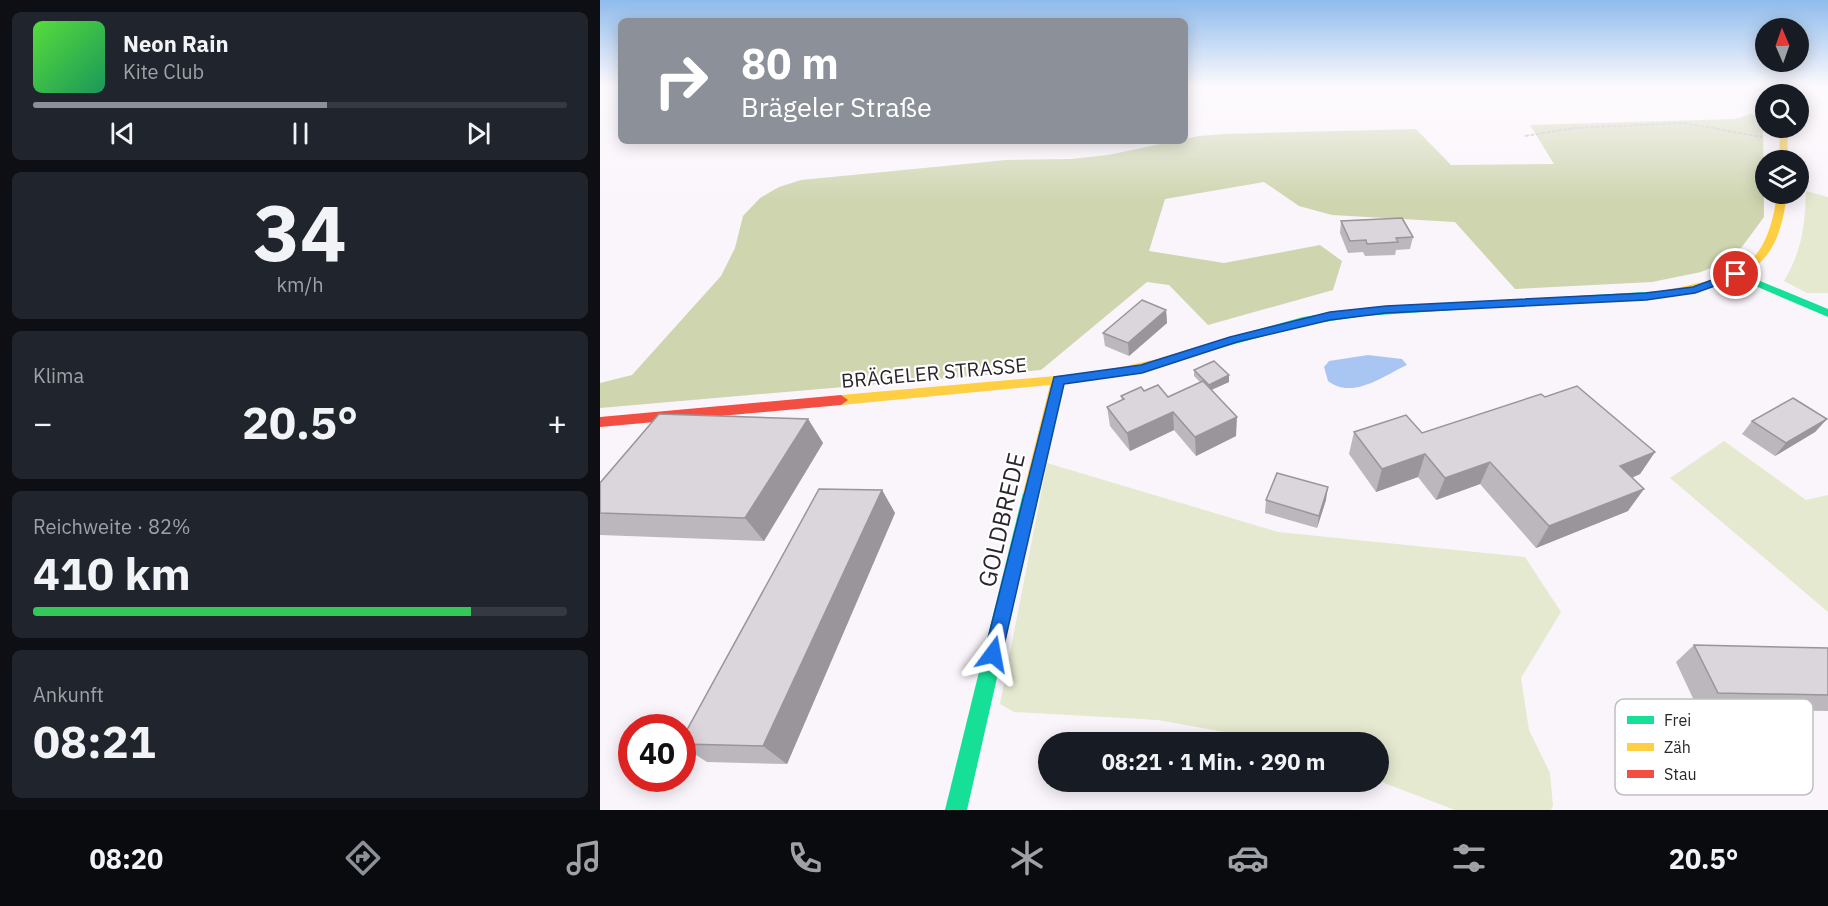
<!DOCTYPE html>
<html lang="de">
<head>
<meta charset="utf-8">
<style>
  :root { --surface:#171b24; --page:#20242c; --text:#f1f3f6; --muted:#9ea1a6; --line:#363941; --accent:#8c9099 }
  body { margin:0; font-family:"IBM Plex Sans",sans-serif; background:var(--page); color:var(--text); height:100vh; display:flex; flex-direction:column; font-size:22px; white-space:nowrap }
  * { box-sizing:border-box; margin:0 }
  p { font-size:20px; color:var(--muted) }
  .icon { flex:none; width:33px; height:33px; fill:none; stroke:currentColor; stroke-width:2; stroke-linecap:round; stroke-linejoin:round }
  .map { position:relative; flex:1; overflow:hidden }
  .sheet { display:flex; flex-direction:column; gap:12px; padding:12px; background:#0d0f14; width:600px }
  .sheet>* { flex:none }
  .top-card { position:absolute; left:18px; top:18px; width:570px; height:126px; border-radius:9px; box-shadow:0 3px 15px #0003; background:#8c9099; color:#fff; overflow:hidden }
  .needle { width:39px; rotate:358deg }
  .fabs { position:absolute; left:1155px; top:18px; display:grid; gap:12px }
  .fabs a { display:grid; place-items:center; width:54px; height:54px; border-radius:50%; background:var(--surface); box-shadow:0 3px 15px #0003; font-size:30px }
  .speed { position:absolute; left:18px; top:714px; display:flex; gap:12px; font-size:30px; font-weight:700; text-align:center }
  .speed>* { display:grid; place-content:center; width:78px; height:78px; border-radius:50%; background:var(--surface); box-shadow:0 3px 15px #0003; line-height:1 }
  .speed .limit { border:9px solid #d22; background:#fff; color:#111 }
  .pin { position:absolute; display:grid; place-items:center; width:51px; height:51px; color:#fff; margin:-26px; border:3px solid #fff; border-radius:50%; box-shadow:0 2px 6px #0007 }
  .me { position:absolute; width:66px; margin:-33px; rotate:13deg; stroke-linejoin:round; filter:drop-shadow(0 0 4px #0008) }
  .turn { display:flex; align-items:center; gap:21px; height:126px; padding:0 24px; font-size:27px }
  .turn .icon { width:78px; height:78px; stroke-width:2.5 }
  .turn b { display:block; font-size:42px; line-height:51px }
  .big { font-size:45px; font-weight:700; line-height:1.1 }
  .sheet .tile { flex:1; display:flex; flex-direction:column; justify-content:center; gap:9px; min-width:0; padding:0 21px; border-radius:9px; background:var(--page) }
  .sheet .dial { align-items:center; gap:0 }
  .dial b { font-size:78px; line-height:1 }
  .song { display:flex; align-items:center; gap:18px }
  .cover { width:72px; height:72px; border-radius:9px; background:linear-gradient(135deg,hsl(110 70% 55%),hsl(150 70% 35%)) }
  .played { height:6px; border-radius:3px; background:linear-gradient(90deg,var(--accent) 55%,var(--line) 55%) }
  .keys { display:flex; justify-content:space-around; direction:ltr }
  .heat { display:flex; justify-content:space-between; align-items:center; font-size:33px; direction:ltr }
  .charge { height:9px; border-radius:4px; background:linear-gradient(90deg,#34c759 82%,var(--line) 0) }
  .trip { position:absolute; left:438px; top:732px; width:351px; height:60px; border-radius:30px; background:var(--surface); box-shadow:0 3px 15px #0003; font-weight:700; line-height:60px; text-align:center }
  .menu { display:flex; height:96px; justify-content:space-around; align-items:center; background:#090b0e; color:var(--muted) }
  .menu .icon { width:42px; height:42px }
  .menu .on { color:var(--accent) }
  .menu b { font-size:27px; color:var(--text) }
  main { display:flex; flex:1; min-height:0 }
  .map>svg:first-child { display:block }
  .green { fill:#e4e9cf }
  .forest { fill:#ced5af }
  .water { fill:#a9c6f3 }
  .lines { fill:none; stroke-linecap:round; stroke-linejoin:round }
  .path { stroke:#bab8b9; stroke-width:2; stroke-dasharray:4 1.5; stroke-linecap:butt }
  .fast { fill:#16e098; fill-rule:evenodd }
  .slow { fill:#ffcf43; fill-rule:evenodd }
  .jam { fill:#f24e42; fill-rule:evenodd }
  .wall { fill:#bcb7bd }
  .shaded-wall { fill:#99959a }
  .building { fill:#dbd5dc; stroke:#99959a; stroke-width:1.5 }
  .route { fill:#1a73e8; stroke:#114b97; stroke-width:1.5 }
  .labels { text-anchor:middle; stroke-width:4.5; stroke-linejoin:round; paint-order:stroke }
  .street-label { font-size:20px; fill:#2b252c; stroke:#fff }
  .near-street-label { font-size:24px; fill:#2b252c; stroke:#fff }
  .key { fill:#fff; stroke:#bfbec0; stroke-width:1.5 }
  .key-label { font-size:16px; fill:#2b252c }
</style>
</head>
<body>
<main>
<section class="sheet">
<div class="tile">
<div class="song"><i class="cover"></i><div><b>Neon Rain</b><p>Kite Club</p></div></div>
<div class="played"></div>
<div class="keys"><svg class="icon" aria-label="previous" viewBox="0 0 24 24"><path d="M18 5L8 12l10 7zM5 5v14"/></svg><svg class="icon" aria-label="pause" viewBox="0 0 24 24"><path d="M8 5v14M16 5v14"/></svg><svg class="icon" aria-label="next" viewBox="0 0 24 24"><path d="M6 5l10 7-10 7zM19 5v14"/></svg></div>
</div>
<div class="tile dial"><b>34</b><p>km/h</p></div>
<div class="tile"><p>Klima</p>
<div class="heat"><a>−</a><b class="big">20.5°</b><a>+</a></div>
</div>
<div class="tile"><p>Reichweite · 82%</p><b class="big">410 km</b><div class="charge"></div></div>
<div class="tile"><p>Ankunft</p><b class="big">08:21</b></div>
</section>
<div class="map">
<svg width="1228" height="810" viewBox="0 0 1228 810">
  <rect width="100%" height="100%" fill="#faf5fb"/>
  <g class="green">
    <path d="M1206,191L1228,197V293H1207L1184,281C1202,250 1205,227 1206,191Z"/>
    <polygon points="1124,441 1206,500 1228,495 1228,612 1070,478"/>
    <polygon points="447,463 678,532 925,557 961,612 921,678 929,730 950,773 953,806 951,810 855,810 779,781 778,742 680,742 558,720 414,712 400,704"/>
  </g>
  <polygon class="forest" points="1151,114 1163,118 1164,217 1133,259 1101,272 1052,282 915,289 855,222 732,215 699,206 664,182 565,199 549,251 624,263 720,245 742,261 733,290 608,325 569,285 547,282 441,370 0,408 0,383 32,375 121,276 135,248 143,216 160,198 179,187 201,180 406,160 470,159 508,155 599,136 625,134 816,129 851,165 954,164 930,125 1135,119"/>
  <path class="water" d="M768,355L802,359L807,365C783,376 753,400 728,381L724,367L729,361Z"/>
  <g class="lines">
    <polyline class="path" points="925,136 974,128 1084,123 1162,137"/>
    <g class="fast">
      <polygon points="1136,271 1228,309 1228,317 1132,276 1132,272"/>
      <polygon points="1063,291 1069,294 1067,296 764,316 704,325 624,347 618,343 620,340 703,317 764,308"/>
      <polygon points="431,487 436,489 439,493 367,810 345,810 423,493 426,489"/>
    </g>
    <g class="slow">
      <polygon points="1181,87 1189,87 1188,94 1182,94"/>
      <polygon points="1180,128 1188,128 1187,160 1179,160"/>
      <path d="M1177,194H1187C1179,256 1160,275 1100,290C1088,293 1071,299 1059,296V292C1130,275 1166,278 1177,194Z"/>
      <path d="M624,339L628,340L630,343L628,346C574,362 521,378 464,384L439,493L436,497L431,499L426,497L423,493L450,385L241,405L234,400L241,395L500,372L557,359Z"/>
    </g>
    <polygon class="jam" points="241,395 248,400 241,405 0,427 0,417"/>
  </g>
  <g class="wall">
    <polygon points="741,221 813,237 810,249 796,250 795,255 765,256 763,252 748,253 740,233"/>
    <polygon points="566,310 567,323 529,356 505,346 503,333"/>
    <polygon points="594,370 629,382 611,390 636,436 596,456 574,430 530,451 510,426 507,407 522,400 521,396 544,391 568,397 600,382 594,376"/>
    <polygon points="945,397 1055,452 1040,474 1032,478 1028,511 936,548 880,484 836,500 818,477 776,492 749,454 754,432 822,433"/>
    <polygon points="208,419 223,443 164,541 0,535 0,483"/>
    <polygon points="1227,419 1215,432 1175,456 1142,434 1152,421"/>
    <polygon points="282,490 295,513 187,764 107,762 82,746 82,739"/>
    <polygon points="666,500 726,500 717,528 665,513"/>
    <polygon points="1094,645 1228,648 1228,711 1098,709 1076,662"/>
  </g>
  <g class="shaded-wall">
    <polygon points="566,310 567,323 529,356 528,343"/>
    <polygon points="629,375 629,382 609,391 609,385"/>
    <polygon points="573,412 574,430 530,451 527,433"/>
    <polygon points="637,417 636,436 596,456 595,437"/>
    <polygon points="208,419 223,443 164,541 145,518"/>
    <polygon points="1227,419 1215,432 1175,456 1186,443"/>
    <polygon points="1055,452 1040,474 1005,489 1020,466"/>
    <polygon points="825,454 818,477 776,492 782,469"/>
    <polygon points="890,462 880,484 836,500 845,478"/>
    <polygon points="728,487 726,500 717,528 719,516"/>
    <polygon points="1044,489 1028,511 936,548 949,526"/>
    <polygon points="282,490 295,513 187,764 163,746"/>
  </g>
  <g class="building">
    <polygon points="802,218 813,237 796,238 798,242 767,244 766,240 750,241 741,221"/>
    <polygon points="542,300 566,310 528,343 503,333"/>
    <polygon points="614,361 629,375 609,385 594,370"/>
    <polygon points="603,381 637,417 595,437 573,412 527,433 507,407 524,399 521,396 541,387 544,391 558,385 568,397"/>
    <polygon points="977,386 1055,452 1020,466 1044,489 949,526 890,462 845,478 825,454 782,469 754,432 806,415 822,433 941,394 945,397"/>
    <polygon points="1193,398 1227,419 1186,443 1152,421"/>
    <polygon points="59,414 208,419 145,518 0,513 0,483"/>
    <polygon points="677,473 728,487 719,516 666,500"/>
    <polygon points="219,489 282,490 163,746 82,744 82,739"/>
    <polygon points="1094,645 1228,648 1228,695 1118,693"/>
  </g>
  <linearGradient id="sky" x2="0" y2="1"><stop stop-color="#8fbbec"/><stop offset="0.43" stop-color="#fdfafd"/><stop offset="1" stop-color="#fdfafd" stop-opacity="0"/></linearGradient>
  <rect width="1228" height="201" fill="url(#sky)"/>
  <polygon class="route" points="1136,271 1140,272 1140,277 1095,293 1046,300 786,313 730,320 637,342 542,373 464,384 402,654 400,660 393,663 386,660 384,654 454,377 541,365 630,337 730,312 786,306 1046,293 1093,287"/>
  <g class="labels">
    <g class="street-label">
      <text transform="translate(334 373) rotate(-5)" y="7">BRÄGELER STRASSE</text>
    </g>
    <g class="near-street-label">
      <text transform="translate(402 520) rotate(-77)" y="8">GOLDBREDE</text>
    </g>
  </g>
  <rect x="1015" y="699" width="198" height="96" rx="9" class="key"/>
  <rect x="1027" y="716" width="27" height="8" fill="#16e098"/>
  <rect x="1027" y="743" width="27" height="8" fill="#ffcf43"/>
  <rect x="1027" y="770" width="27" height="8" fill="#f24e42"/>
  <g class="key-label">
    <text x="1064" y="726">Frei</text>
    <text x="1064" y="753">Zäh</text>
    <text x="1064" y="780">Stau</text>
  </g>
</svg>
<div class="fabs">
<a><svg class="needle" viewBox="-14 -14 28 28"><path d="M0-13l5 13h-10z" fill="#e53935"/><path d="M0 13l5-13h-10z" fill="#9ea1a6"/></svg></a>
<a><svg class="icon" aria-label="search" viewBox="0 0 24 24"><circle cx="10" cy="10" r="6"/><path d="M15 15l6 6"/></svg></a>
<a><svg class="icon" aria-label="layers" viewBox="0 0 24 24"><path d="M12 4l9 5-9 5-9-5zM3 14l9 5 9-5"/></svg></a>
</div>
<div class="speed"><div class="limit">40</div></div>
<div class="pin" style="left:1136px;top:274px;background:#d93025"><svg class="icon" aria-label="arrive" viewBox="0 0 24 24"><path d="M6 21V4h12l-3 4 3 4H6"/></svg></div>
<svg class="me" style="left:393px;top:654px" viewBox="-20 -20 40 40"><path d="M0-17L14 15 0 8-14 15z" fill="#1a73e8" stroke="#fff" stroke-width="4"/></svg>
<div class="trip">08:21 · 1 Min. · 290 m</div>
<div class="top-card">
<div class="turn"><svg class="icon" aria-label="right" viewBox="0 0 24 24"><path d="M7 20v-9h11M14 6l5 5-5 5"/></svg><div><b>80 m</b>Brägeler Straße</div></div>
</div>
</div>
</main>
<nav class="menu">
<b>08:20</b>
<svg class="icon on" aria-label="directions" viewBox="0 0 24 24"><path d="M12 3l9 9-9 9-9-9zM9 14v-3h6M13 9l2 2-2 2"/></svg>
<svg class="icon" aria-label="music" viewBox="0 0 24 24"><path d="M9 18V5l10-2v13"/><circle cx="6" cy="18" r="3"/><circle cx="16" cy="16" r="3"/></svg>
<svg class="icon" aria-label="phone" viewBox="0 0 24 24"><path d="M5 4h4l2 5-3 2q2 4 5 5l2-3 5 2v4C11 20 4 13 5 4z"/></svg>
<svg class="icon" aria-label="climate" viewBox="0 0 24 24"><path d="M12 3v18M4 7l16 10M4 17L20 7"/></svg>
<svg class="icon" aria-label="car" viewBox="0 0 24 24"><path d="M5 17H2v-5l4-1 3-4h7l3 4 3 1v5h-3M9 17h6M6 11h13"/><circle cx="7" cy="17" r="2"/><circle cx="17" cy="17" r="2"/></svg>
<svg class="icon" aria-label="filters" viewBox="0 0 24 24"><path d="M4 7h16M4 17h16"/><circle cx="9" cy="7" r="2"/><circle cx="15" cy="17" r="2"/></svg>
<b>20.5°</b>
</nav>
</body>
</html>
